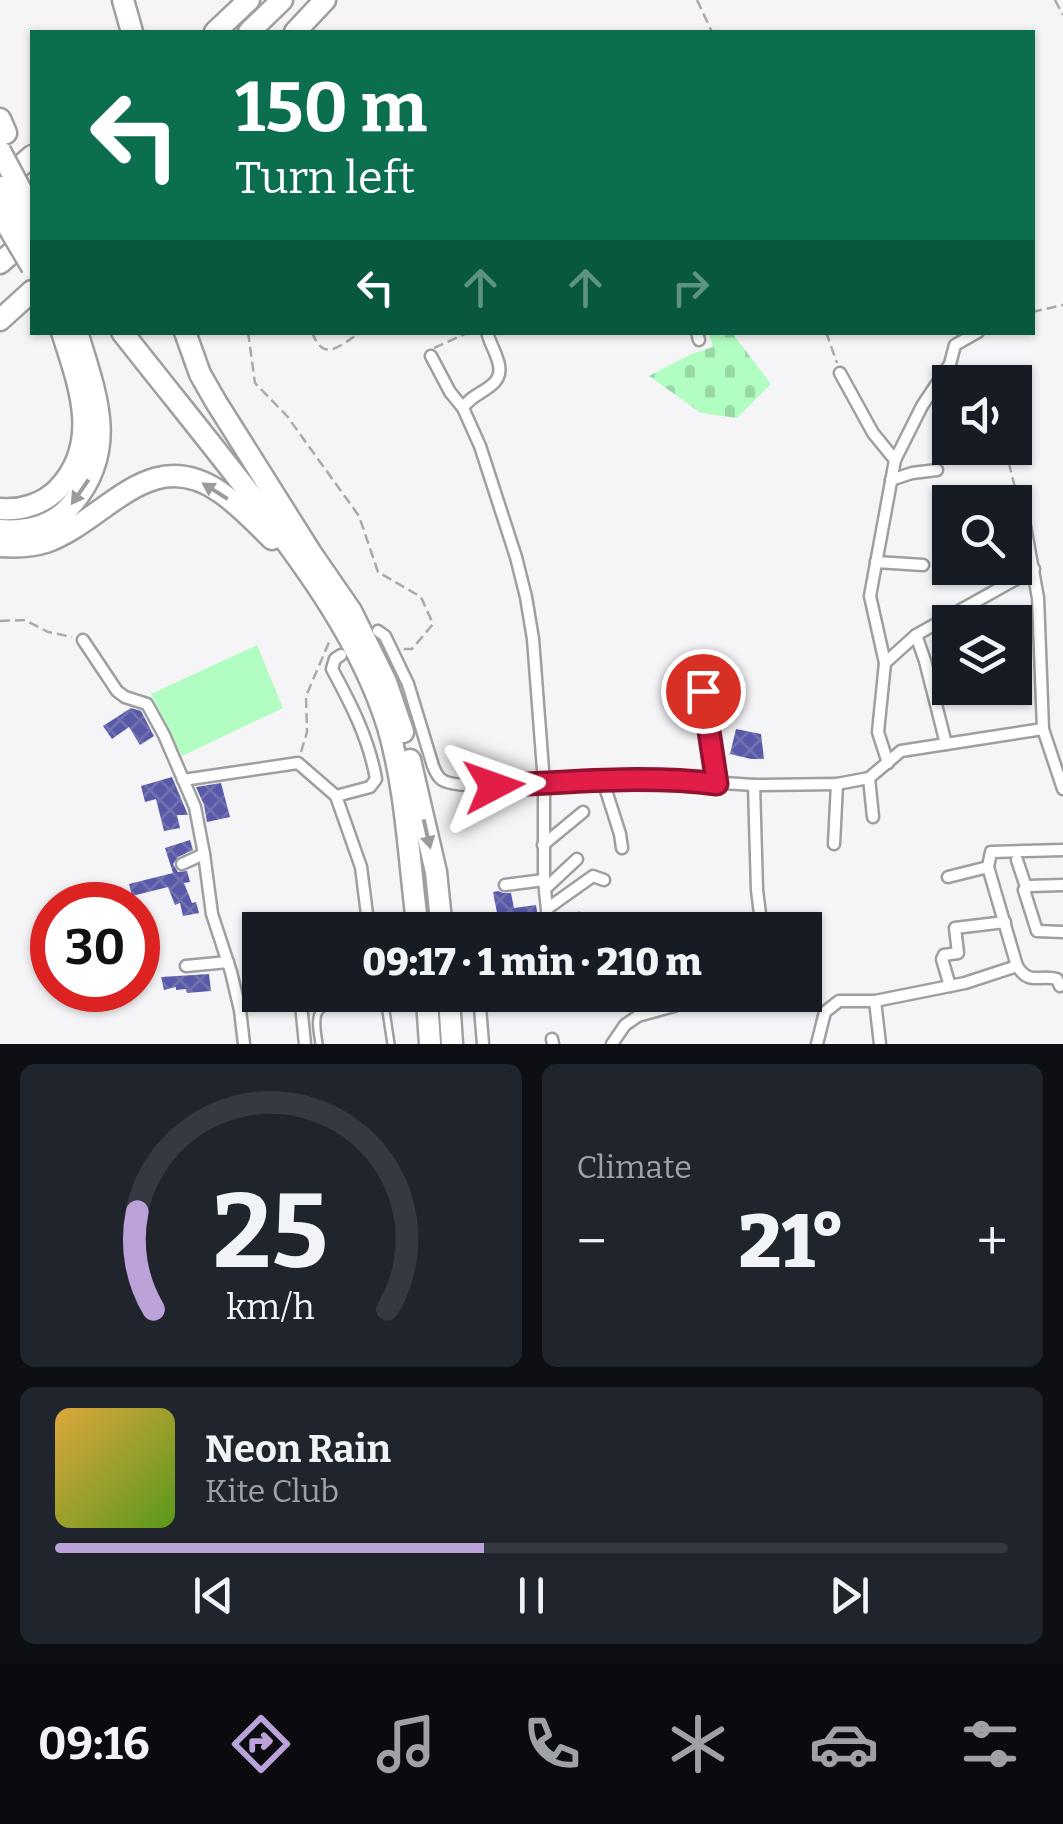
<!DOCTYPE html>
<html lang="en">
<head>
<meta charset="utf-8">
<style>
  :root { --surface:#171b24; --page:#20242c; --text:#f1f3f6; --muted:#9ea1a6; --line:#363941; --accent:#bba2d8 }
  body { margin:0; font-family:Bitter,serif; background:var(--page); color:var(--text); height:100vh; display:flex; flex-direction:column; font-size:38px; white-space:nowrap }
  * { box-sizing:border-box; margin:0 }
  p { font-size:32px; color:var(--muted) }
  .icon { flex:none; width:55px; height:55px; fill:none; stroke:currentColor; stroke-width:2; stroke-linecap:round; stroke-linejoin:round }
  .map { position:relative; height:1044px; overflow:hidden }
  .side { display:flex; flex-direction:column; gap:20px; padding:20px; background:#0d0f14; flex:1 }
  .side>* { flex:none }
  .guide { position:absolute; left:30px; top:30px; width:1005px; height:305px; border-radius:0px; box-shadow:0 2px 8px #0004; background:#0b6e4f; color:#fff; overflow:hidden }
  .tools { position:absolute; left:932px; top:365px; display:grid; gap:20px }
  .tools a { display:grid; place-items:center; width:100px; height:100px; border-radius:0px; background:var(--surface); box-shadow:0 2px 8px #0004; font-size:50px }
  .speed { position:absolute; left:30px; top:882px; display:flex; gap:20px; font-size:50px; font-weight:700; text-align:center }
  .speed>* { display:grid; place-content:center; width:130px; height:130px; border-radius:50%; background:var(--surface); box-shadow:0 2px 8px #0004; line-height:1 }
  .speed .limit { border:15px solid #d22; background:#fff; color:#111 }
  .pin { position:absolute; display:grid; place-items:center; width:85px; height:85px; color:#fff; margin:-42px; border:5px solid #fff; border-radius:50%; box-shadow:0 2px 10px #0007 }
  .me { position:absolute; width:110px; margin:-55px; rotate:86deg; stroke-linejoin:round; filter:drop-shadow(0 0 8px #0008) }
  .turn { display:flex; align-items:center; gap:35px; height:210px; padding:0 40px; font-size:45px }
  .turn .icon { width:130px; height:130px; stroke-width:2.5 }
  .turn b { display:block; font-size:70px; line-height:85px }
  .lanes { display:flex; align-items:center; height:95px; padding:0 40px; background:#0003; justify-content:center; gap:50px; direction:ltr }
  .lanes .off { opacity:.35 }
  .big { font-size:75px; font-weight:800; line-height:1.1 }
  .side .widget { flex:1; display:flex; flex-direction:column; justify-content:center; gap:15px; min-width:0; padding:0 35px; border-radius:15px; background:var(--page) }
  .side .dial { align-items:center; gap:0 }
  .dial svg { height:260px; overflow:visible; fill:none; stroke:var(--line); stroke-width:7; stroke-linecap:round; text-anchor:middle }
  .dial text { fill:var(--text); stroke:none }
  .song { display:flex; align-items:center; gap:30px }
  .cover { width:120px; height:120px; border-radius:15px; background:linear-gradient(135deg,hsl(40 70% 55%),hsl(90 70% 35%)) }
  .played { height:10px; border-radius:5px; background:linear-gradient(90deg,var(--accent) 45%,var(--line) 45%) }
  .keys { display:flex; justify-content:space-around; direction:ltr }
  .heat { display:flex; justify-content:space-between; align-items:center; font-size:55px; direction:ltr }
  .side .tiles { flex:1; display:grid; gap:20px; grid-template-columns:1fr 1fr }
  .widget:last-child { grid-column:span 2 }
  .trip { position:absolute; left:242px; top:912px; width:580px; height:100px; border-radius:0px; background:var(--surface); box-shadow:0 2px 8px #0004; font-weight:800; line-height:100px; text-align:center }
  .menu { display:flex; height:160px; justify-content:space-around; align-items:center; background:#090b0e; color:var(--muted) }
  .menu .icon { width:70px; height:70px }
  .menu .current { color:var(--accent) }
  .menu b { font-size:45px; color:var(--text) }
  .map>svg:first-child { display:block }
  .cemetery { fill:url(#cemetery-stones) }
  .pitch { fill:#b2fdc1 }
  .building { fill:url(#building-cross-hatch) }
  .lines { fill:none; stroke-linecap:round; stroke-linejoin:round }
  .lane-casing { stroke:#9f9fa2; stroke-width:10 }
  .street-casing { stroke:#9f9fa2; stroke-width:15 }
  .highway-casing { stroke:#9f9fa2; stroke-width:25 }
  .path { stroke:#aaaaac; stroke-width:2.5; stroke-dasharray:10 5; stroke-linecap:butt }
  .lane { stroke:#fff; stroke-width:5 }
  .street { stroke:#fff; stroke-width:10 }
  .highway { stroke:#fff; stroke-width:20 }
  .highway-bridge-casing { stroke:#9f9fa2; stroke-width:25; stroke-linecap:butt }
  .highway-bridge { stroke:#fff; stroke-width:20 }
  .oneway { fill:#9b9b9c }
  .route-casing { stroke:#92132f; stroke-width:25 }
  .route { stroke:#e11d48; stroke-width:18 }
</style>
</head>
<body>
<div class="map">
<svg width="1063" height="1044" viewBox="0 0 1063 1044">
  <defs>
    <pattern id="cemetery-stones" width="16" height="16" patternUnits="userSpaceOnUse" patternTransform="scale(2.5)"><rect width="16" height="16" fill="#b2fdc1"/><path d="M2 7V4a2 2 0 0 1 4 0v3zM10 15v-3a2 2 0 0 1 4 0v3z" fill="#99d9a6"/></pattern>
    <pattern id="building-cross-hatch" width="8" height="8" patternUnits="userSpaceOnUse" patternTransform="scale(2.5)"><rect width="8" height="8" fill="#585aa9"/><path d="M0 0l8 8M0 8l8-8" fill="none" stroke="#7172ae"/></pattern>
  </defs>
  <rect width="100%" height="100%" fill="#f5f5f8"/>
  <polygon class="cemetery" points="709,333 732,333 771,384 737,418 701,413 649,376 691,354 713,347"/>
  <polygon class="pitch" points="257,645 283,708 182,756 151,694"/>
  <g class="building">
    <polygon points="131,708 141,711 154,736 140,745 129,727 112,739 103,726"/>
    <polygon points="736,729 761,734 764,759 751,759 730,754"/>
    <polygon points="172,777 188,815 177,815 180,828 164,831 156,799 145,802 141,786"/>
    <polygon points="221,783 230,817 207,822 204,805 196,787"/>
    <polygon points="190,840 193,850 178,857 173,864 178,872 187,871 190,882 184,883 192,903 196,902 199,913 183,916 180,903 175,905 168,887 132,896 129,884 173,873 165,848"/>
    <polygon points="498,891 503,893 511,893 514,908 536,905 540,930 517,930 513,915 498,918 493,892"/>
    <polygon points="209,974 211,991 187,993 186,989 176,990 176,987 164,990 161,977"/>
  </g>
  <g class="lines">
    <defs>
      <path id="lane" d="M319,1044C318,1035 314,1020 319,1012C326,1000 368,997 381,1000L386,1011L391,1044"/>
      <g id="street">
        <polyline points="697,332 699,340"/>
        <polyline points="840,373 873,433 895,460"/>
        <path d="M463,408C472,391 504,389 499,365C497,354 490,344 487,332"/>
        <polyline points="891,480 912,473 937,470"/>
        <polyline points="1025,526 1038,598 1043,729"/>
        <polyline points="876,562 923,565"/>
        <path d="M378,631L385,636L408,684L433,766C435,771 437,776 441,779C453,790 525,784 544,783L533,639L526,597L516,557L480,446L463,408L450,392L431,356"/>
        <polyline points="916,635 925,661 946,744"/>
        <polyline points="83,640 117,691 125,697 147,704 164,735 195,807 204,854 212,914 231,972 240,1010 244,1044"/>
        <polyline points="885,663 916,635 1034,569"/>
        <polyline points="703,691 717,784"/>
        <polyline points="888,763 878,732 885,663 870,596 895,460 922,406 950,364 955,345 978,332"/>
        <polyline points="869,778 873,817"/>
        <polyline points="183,780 298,763 336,796 361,867 369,930"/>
        <polyline points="603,781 620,834 622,848"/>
        <polyline points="754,785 757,890 762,930"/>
        <path d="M336,796L370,787L376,779C369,739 351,704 332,669L335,659L341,655"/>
        <polyline points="834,844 837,784"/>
        <polyline points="543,845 583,812"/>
        <polyline points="1017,860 1026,887"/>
        <polyline points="182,864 204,854"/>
        <polyline points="948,877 988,867"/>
        <polyline points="544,880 544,783 692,781 754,785 837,784 869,778 901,751 1043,729 1063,789"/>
        <polyline points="505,885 544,880 549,930"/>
        <polyline points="1063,885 1029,886 1024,890 1037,931 1063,932"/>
        <polyline points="546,888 577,859"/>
        <polyline points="548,908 593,876 604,880"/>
        <polyline points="566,930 579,919"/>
        <polyline points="186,966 228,962"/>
        <polyline points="950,986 942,959 944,955 958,953 955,928 1005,922"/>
        <path d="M1060,986L1057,979C1038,974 1030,986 1017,966L988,867L991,852L1063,850"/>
        <polyline points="300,995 305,1044"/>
        <polyline points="479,995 483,1044"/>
        <polyline points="875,1001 880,1044"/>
        <polyline points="552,1039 553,1044"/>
        <polyline points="612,1044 625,1025 638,1016 674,1006 688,995"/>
        <polyline points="817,1044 825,1012 839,1001 875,1001 965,983 1017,966"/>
      </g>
      <g id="highway">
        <polyline points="123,0 132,32"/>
        <polyline points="215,32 249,0"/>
        <polyline points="249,32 282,0"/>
        <polyline points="295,32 325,0"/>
        <polyline points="0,119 6,133"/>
        <polyline points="2,182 32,156"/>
        <polyline points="0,263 31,236"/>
        <polyline points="0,320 32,291"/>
        <path d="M122,332C166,388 211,443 254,499C307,568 362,643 388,727C407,793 409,863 418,930"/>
        <polyline points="185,332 200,374 216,402 311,553 351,611 386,682 403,732"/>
        <path d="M0,509C21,511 43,504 58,489C102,443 79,385 62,332"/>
        <path d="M0,530C27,532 54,526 72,504C119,449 96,395 77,332"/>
        <path d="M0,546C15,547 31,547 46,542C107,520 149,443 220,492C239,505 256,523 272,539"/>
        <polyline points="410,760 436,872 442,930"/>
        <polyline points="449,998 452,1044"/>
        <polyline points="427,1000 430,1044"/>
      </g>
    </defs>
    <use href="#lane" class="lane-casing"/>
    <use href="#street" class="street-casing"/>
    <use href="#highway" class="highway-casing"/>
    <g class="path">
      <polyline points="697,0 712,32"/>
      <polyline points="1055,0 1063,15"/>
      <polyline points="1032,312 1063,305"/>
      <polyline points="248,332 255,383 287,416 359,516 378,572 421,597 433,624 412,649 402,649"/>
      <path d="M312,332C324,364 340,345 361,332"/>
      <polyline points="826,332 837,363"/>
      <polyline points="434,348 469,332"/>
      <polyline points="1005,448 1022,515"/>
      <polyline points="0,621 25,620 48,632 72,637"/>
      <polyline points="301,752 307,732 306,696 330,640"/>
      <polyline points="249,1004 269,995"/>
    </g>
    <use href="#lane" class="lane"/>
    <use href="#street" class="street"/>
    <use href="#highway" class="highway"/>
    <defs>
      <g id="highway-bridge">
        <polyline points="0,151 32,211"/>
        <polyline points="0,187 32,237"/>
        <polyline points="0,213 32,267"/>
      </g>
    </defs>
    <use href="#highway-bridge" class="highway-bridge-casing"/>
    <use href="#highway-bridge" class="highway-bridge"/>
  </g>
  <defs><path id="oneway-solid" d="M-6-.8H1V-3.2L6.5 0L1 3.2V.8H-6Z" transform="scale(2.5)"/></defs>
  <g class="oneway">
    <use href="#oneway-solid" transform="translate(215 491) rotate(-148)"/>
    <use href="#oneway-solid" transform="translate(80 492) rotate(125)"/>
    <use href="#oneway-solid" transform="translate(427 834) rotate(77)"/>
  </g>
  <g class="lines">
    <defs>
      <path id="route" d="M494,786C567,782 645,775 717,784L703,691"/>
    </defs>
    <use href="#route" class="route-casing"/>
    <use href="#route" class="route"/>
  </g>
</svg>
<div class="tools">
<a><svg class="icon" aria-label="sound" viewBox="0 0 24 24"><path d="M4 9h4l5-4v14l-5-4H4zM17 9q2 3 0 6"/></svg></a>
<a><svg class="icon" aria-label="search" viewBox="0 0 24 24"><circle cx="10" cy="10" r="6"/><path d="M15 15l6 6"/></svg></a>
<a><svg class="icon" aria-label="layers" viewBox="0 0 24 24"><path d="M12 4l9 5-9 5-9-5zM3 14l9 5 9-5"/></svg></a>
</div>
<div class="speed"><div class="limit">30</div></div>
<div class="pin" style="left:703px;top:691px;background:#d93025"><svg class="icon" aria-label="arrive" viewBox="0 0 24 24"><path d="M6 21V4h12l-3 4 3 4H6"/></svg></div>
<svg class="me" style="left:494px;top:786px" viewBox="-20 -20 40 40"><path d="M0-17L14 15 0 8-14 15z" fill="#e11d48" stroke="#fff" stroke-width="4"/></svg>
<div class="trip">09:17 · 1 min · 210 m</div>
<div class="guide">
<div class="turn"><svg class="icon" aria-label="left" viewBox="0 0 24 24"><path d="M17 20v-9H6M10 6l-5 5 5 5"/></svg><div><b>150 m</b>Turn left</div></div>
<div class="lanes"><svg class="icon" aria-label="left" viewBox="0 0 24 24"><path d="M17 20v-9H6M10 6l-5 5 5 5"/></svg><svg class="icon off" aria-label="ahead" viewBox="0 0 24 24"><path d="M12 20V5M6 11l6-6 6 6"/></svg><svg class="icon off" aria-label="ahead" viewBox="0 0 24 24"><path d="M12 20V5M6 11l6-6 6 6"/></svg><svg class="icon off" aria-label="right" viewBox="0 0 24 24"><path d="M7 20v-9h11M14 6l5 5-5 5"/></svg></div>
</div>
</div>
<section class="side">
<div class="tiles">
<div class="widget dial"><svg viewBox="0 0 100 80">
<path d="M14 69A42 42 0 1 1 86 69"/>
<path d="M14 69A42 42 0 0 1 9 39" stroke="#bba2d8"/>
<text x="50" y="56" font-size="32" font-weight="700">25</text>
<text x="50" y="72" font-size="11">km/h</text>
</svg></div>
<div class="widget"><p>Climate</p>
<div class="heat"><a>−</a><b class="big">21°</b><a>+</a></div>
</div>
<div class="widget">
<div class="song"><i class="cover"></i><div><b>Neon Rain</b><p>Kite Club</p></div></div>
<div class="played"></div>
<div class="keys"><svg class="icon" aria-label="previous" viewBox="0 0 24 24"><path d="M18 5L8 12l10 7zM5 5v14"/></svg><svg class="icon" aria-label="pause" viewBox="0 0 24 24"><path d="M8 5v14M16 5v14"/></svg><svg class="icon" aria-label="next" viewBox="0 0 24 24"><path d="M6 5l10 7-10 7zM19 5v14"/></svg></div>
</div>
</div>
</section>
<nav class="menu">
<b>09:16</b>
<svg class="icon current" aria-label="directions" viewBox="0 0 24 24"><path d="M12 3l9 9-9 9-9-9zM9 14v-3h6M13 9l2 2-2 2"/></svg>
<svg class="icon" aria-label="music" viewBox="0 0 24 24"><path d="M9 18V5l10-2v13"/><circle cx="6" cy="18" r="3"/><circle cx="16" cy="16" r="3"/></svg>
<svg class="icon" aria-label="phone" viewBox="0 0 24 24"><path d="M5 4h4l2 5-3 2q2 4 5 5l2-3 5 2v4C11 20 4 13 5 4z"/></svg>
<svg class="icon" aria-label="climate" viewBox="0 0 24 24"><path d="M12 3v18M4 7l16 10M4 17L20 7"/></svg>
<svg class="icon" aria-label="car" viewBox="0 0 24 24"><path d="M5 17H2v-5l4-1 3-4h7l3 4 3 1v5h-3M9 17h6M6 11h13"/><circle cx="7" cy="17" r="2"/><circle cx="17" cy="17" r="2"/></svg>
<svg class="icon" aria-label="filters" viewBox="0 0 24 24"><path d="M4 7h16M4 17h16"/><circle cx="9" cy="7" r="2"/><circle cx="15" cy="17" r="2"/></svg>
</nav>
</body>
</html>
